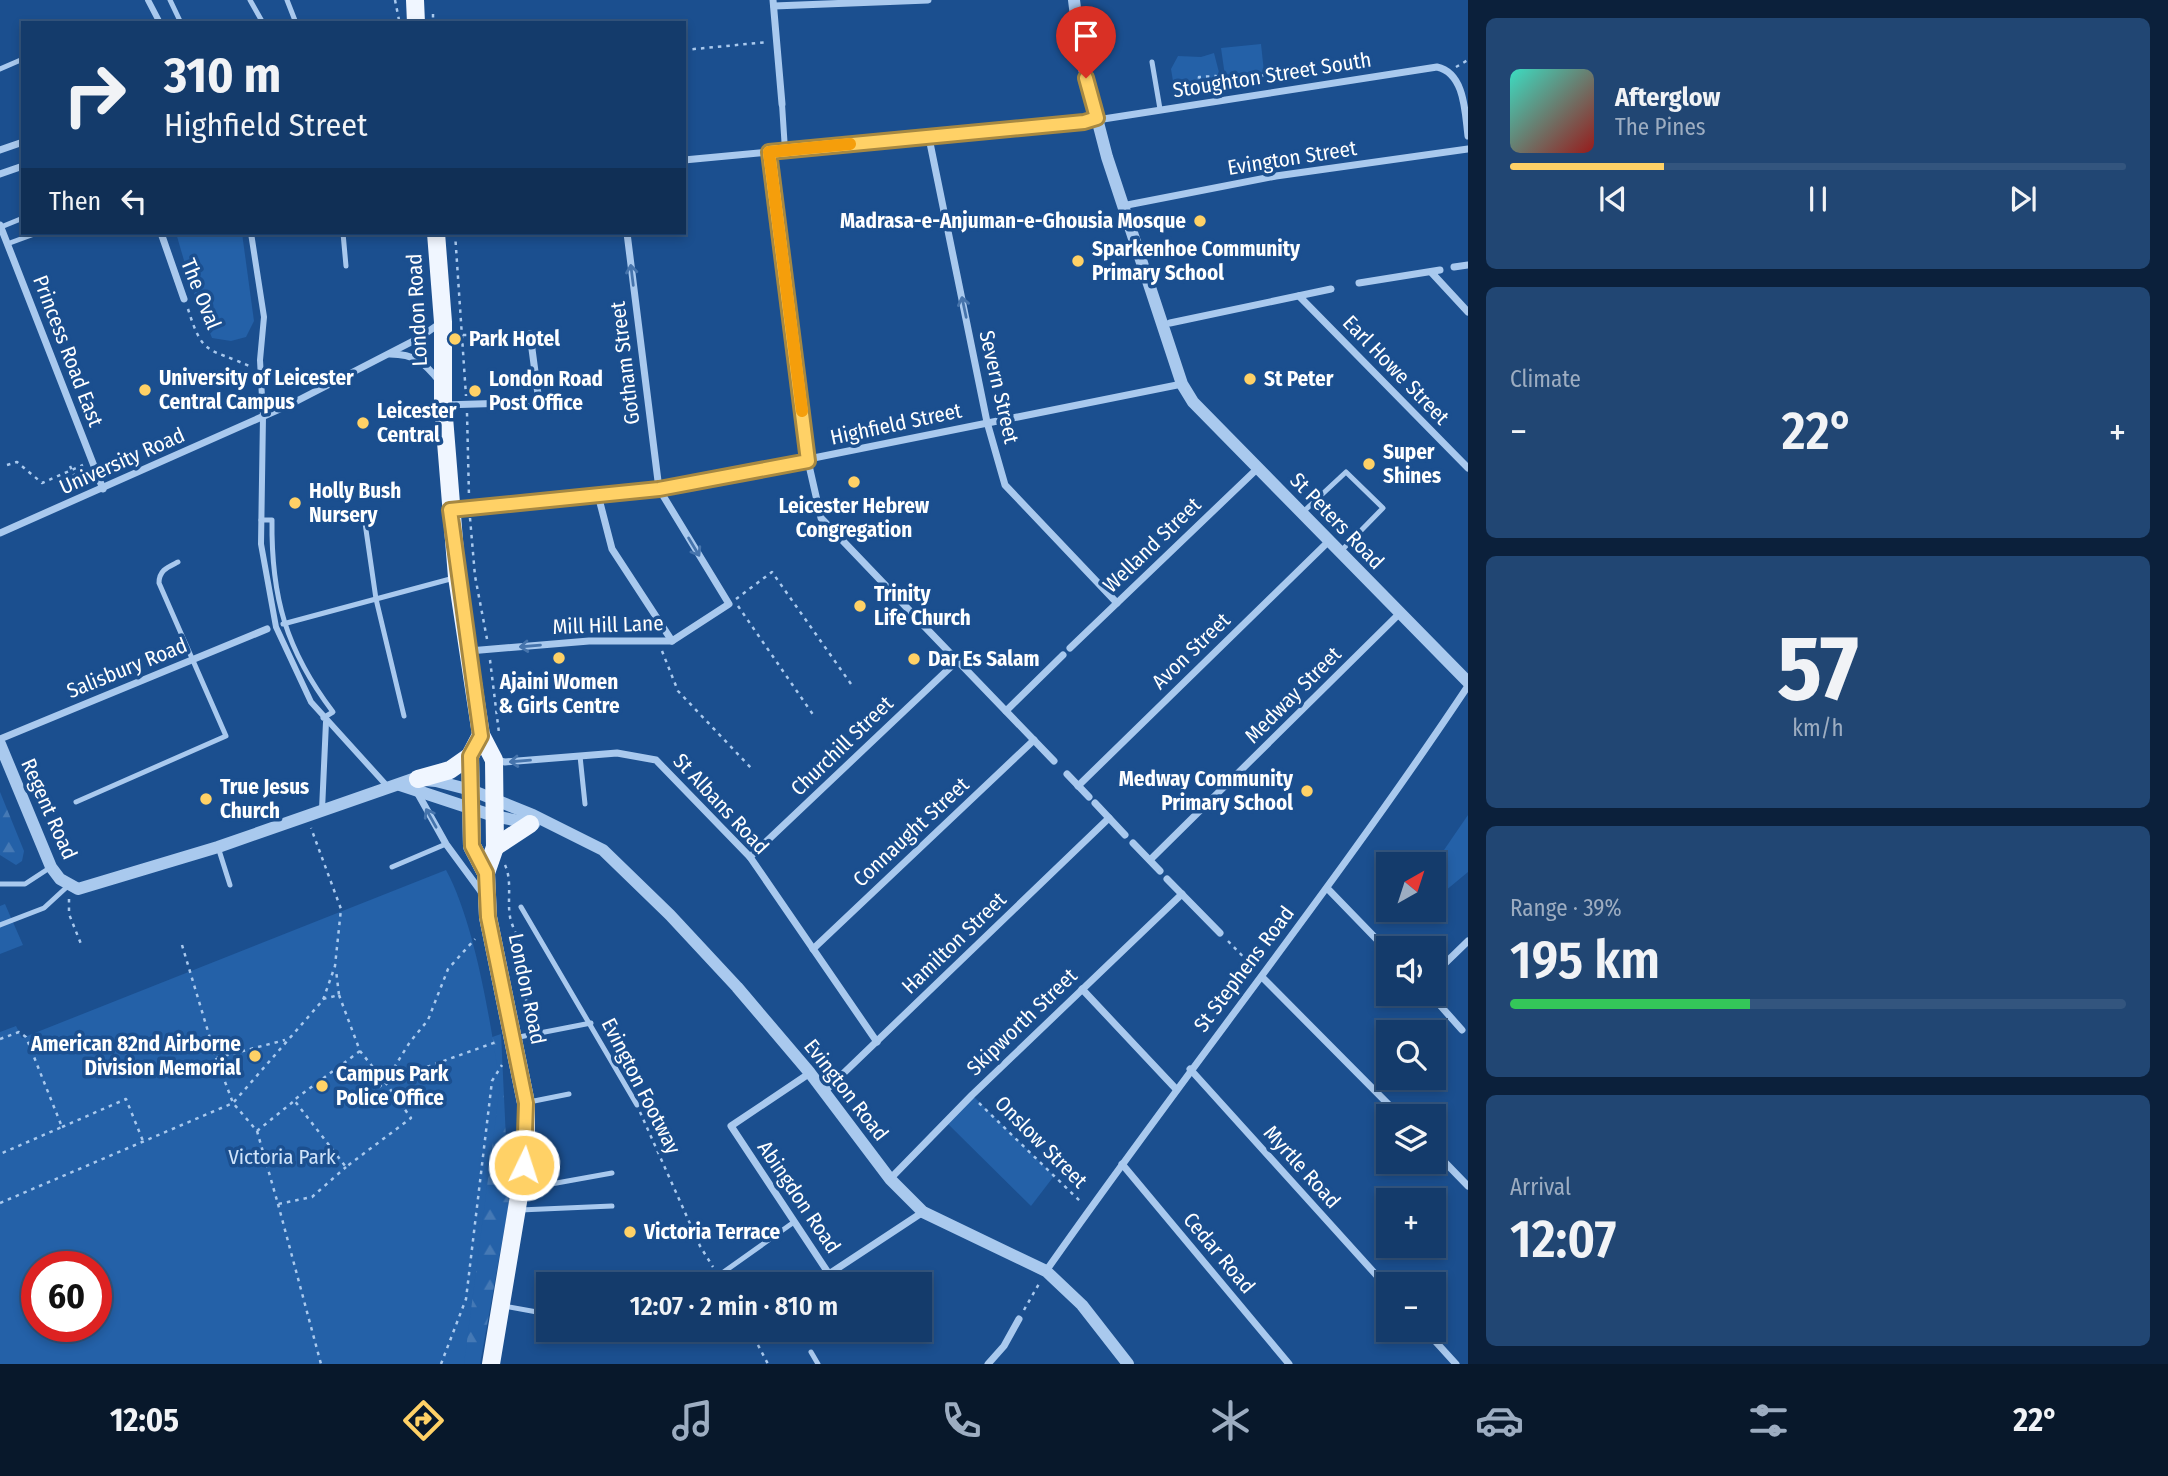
<!DOCTYPE html>
<html lang="en">
<head>
<meta charset="utf-8">
<style>
  :root { --surface:#143b6b; --page:#214673; --text:#f1f3f6; --muted:#9dadc1; --line:#33557e; --accent:#ffd166 }
  body { margin:0; font-family:"Fira Sans Condensed",sans-serif; background:var(--page); color:var(--text); height:100vh; display:flex; flex-direction:column; font-size:26px; white-space:nowrap }
  * { box-sizing:border-box; margin:0 }
  p { font-size:23px; color:var(--muted) }
  .icon { flex:none; width:38px; height:38px; fill:none; stroke:currentColor; stroke-width:2; stroke-linecap:round; stroke-linejoin:round }
  .map { position:relative; flex:1; overflow:hidden }
  .side { display:flex; flex-direction:column; gap:18px; padding:18px; background:#0b203b; width:700px }
  .side>* { flex:none }
  .hud { position:absolute; left:21px; top:21px; width:665px; height:214px; border-radius:0px; box-shadow:0 4px 10px #0003,0 0 0 2px var(--line); background:#143b6b; color:var(--text); overflow:hidden }
  .needle { width:46px; rotate:39deg }
  .controls { position:absolute; left:1376px; top:852px; display:grid; gap:14px }
  .controls a { display:grid; place-items:center; width:70px; height:70px; border-radius:0px; background:var(--surface); box-shadow:0 4px 10px #0003,0 0 0 2px var(--line); font-size:35px }
  .speed { position:absolute; left:21px; top:1251px; display:flex; gap:14px; font-size:35px; font-weight:700; text-align:center }
  .speed>* { display:grid; place-content:center; width:91px; height:91px; border-radius:50%; background:var(--surface); box-shadow:0 4px 10px #0003,0 0 0 2px var(--line); line-height:1 }
  .speed .limit { border:10px solid #d22; background:#fff; color:#111 }
  .pin { position:absolute; display:grid; place-items:center; width:60px; height:60px; color:#fff; margin:-72px -30px; border-radius:50% 50% 50% 0; rotate:-45deg; box-shadow:0 0 7px #0007 }
  .pin .icon { rotate:45deg }
  .me { position:absolute; width:77px; margin:-38px; rotate:4deg; stroke-linejoin:round; filter:drop-shadow(0 0 5px #0008) }
  .turn { display:flex; align-items:center; gap:24px; height:147px; padding:0 28px; font-size:32px }
  .turn .icon { width:91px; height:91px; stroke-width:2.5 }
  .turn b { display:block; font-size:49px; line-height:60px }
  .then { display:flex; align-items:center; height:66px; padding:0 28px; background:#0003; gap:14px; font-size:26px }
  .big { font-size:52px; font-weight:600; line-height:1.1 }
  .side .tile { flex:1; display:flex; flex-direction:column; justify-content:center; gap:10px; min-width:0; padding:0 24px; border-radius:10px; background:var(--page) }
  .side .dial { align-items:center; gap:0 }
  .dial b { font-size:91px; line-height:1 }
  .song { display:flex; align-items:center; gap:21px }
  .cover { width:84px; height:84px; border-radius:10px; background:linear-gradient(135deg,hsl(170 70% 55%),hsl(0 70% 35%)) }
  .played { height:7px; border-radius:4px; background:linear-gradient(90deg,var(--accent) 25%,var(--line) 25%) }
  .keys { display:flex; justify-content:space-around; direction:ltr }
  .heat { display:flex; justify-content:space-between; align-items:center; font-size:38px; direction:ltr }
  .charge { height:10px; border-radius:5px; background:linear-gradient(90deg,#34c759 39%,var(--line) 0) }
  .trip { position:absolute; left:536px; top:1272px; width:396px; height:70px; border-radius:0px; background:var(--surface); box-shadow:0 4px 10px #0003,0 0 0 2px var(--line); font-weight:600; line-height:70px; text-align:center }
  .menu { display:flex; height:112px; justify-content:space-around; align-items:center; background:#08182b; color:var(--muted) }
  .menu .icon { width:49px; height:49px }
  .menu .on { color:var(--accent) }
  .menu b { font-size:32px; color:var(--text) }
  main { display:flex; flex:1; min-height:0 }
  .map>svg:first-child { display:block }
  .forest { fill:url(#forest-firs) }
  .green { fill:#2461a8; fill-rule:evenodd }
  .lines { fill:none; stroke-linecap:round; stroke-linejoin:round }
  .path { stroke:#a9c9ee; stroke-width:2.5; stroke-dasharray:3.5 5; stroke-linecap:butt }
  .service { stroke:#a9c9ee; stroke-width:5 }
  .pedestrian { stroke:#a9c9ee; stroke-width:6 }
  .minor { stroke:#a9c9ee; stroke-width:7 }
  .tertiary { stroke:#a9c9ee; stroke-width:12 }
  .primary { stroke:#f0f6ff; stroke-width:18 }
  .oneway { stroke:#4674ac }
  .route-casing { stroke:#a68842; stroke-width:18 }
  .route { stroke:#ffd166; stroke-width:12 }
  .slow { stroke:#f59e0b; stroke-width:12 }
  .poi-dot { fill:#ffd166; stroke:#1b4f8f; stroke-width:2.5 }
  .labels { text-anchor:middle; stroke-width:7; stroke-linejoin:round; paint-order:stroke }
  .street-label { font-size:21px; fill:#fff; stroke:#1b4f8f }
  .poi-label { font-size:21px; font-weight:bold; fill:#fff; stroke:#1b4f8f; text-anchor:start }
  .park-label { font-size:21px; fill:#cfe3fa; stroke:#1b4f8f }
</style>
</head>
<body>
<main>
<div class="map">
<svg width="1468" height="1364" viewBox="0 0 1468 1364">
  <defs>
    <pattern id="forest-firs" width="22" height="20" patternUnits="userSpaceOnUse" patternTransform="scale(1.75)"><rect width="22" height="20" fill="#2461a8"/><path d="M5 1l3.5 6h-7zM16 11l3.5 6h-7z" fill="#4579b5"/></pattern>
  </defs>
  <rect width="100%" height="100%" fill="#1b4f8f"/>
  <g class="forest">
    <polygon points="0,792 24,851 22,861 16,865 0,855"/>
    <polygon points="501,1034 509,1203 480,1364 440,1364 398,1070"/>
  </g>
  <g class="green">
    <polygon points="1261,44 1264,72 1225,76 1221,48"/>
    <polygon points="1214,53 1222,84 1175,93 1171,69 1178,56 1201,57"/>
    <polygon points="176,233 242,233 254,321 246,337 231,341 212,338 192,288"/>
    <polygon points="1468,815 1468,872 1433,901 1433,866"/>
    <path d="M446,870C475,923 491,1024 500,1086L464,1364H0V1032L16,1026L22,1038ZM37,1267H96V1326H37Z"/>
    <polygon points="5,904 23,945 0,954 0,906"/>
    <polygon points="972,1095 1054,1176 1031,1206 947,1123"/>
  </g>
  <g class="lines">
    <g class="path">
      <polyline points="395,0 399,20"/>
      <polyline points="433,14 433,23"/>
      <polyline points="684,50 768,42"/>
      <polyline points="1456,67 1468,60"/>
      <polyline points="1180,95 1178,88 1198,85 1199,77 1216,76 1217,82 1267,75 1268,82"/>
      <polyline points="455,233 466,396"/>
      <path d="M188,309C203,357 208,347 249,366"/>
      <polyline points="463,335 520,334"/>
      <polyline points="467,413 469,497"/>
      <polyline points="7,465 17,462 42,483 83,465"/>
      <polyline points="70,466 79,485"/>
      <polyline points="470,518 475,576 487,639"/>
      <polyline points="736,599 772,572 851,684"/>
      <polyline points="738,606 814,716"/>
      <polyline points="662,651 678,691 752,769"/>
      <polyline points="490,660 499,733"/>
      <path d="M505,865C513,882 506,904 511,921C516,937 525,947 519,964L531,1025"/>
      <polyline points="69,899 69,914 81,944"/>
      <polyline points="1228,941 1255,969"/>
      <polyline points="182,945 216,1058 285,1040"/>
      <polyline points="339,995 360,1051 385,1082 499,1041"/>
      <polyline points="323,999 339,995 336,970"/>
      <polyline points="0,1039 19,1032 26,1037 62,1127 0,1154"/>
      <polyline points="360,1051 294,1100 346,1167 411,1118 385,1082 366,1098"/>
      <polyline points="216,1058 233,1103 257,1131 294,1101"/>
      <polyline points="385,1082 410,1042 428,1020 448,969 475,939"/>
      <polyline points="979,1103 1082,1203"/>
      <polyline points="640,1112 700,1246 713,1267"/>
      <polyline points="62,1127 126,1099 143,1141"/>
      <polyline points="257,1131 278,1204 312,1197 346,1167"/>
      <polyline points="0,1203 233,1103 323,1000 335,966 341,909 311,828"/>
      <polyline points="278,1204 321,1364"/>
      <polyline points="699,1284 708,1280"/>
      <polyline points="1024,1310 1040,1282"/>
      <polyline points="750,1330 768,1364"/>
      <polyline points="441,1364 466,1299 492,1081 502,1065"/>
    </g>
    <g class="service">
      <polyline points="170,0 181,23"/>
      <polyline points="250,0 263,23"/>
      <polyline points="287,0 296,23"/>
      <polyline points="1152,62 1160,109"/>
      <polyline points="0,69 23,59"/>
      <polyline points="1,227 23,218"/>
      <polyline points="343,233 346,266"/>
      <polyline points="7,244 37,233"/>
      <polyline points="1302,513 1346,472 1383,508 1341,551"/>
      <polyline points="364,516 376,599 404,716"/>
      <path d="M261,520H272C271,597 286,650 333,712L323,718"/>
      <polyline points="283,624 454,578"/>
      <polyline points="580,756 585,804"/>
      <path d="M76,802L226,736L159,583C159,570 168,567 178,562"/>
      <polyline points="218,847 230,885"/>
      <polyline points="392,867 446,844"/>
      <polyline points="0,884 25,884 51,867"/>
      <polyline points="521,907 637,1105"/>
      <polyline points="0,925 44,908 69,885"/>
      <polyline points="514,1038 591,1023"/>
      <polyline points="529,1102 569,1094"/>
      <polyline points="525,1185 540,1186 612,1173"/>
      <polyline points="520,1210 612,1206"/>
      <polyline points="718,1276 794,1222"/>
      <polyline points="822,1284 829,1274"/>
      <polyline points="504,1306 548,1314"/>
      <polyline points="811,1352 818,1364"/>
    </g>
    <g class="pedestrian">
      <polyline points="148,0 160,23"/>
      <polyline points="782,104 785,150"/>
      <polyline points="251,233 264,317 260,360 263,416 261,544 276,627 311,702 388,787"/>
      <polyline points="322,810 326,722"/>
    </g>
    <g class="minor">
      <polyline points="773,0 782,104"/>
      <polyline points="774,6 928,0"/>
      <polyline points="929,138 987,422 1005,485 1117,603"/>
      <polyline points="0,150 23,142"/>
      <polyline points="769,152 808,461 821,518 910,611"/>
      <path d="M684,160L1084,122L1437,67C1465,73 1465,113 1468,136"/>
      <polyline points="0,174 23,166"/>
      <polyline points="1122,206 1276,176 1468,149"/>
      <polyline points="0,225 103,489"/>
      <polyline points="161,233 184,299"/>
      <polyline points="1454,267 1468,265"/>
      <polyline points="1431,272 1468,312"/>
      <polyline points="1359,283 1440,270"/>
      <polyline points="1299,296 1468,468"/>
      <polyline points="1170,323 1331,289"/>
      <path d="M390,354C415,354 425,363 440,382"/>
      <polyline points="443,405 539,402 530,334"/>
      <polyline points="598,495 612,549 672,641"/>
      <polyline points="454,510 659,489 1182,384"/>
      <polyline points="0,533 291,404 419,338 439,324"/>
      <polyline points="924,626 1054,761"/>
      <polyline points="1070,648 1258,468"/>
      <polyline points="469,651 589,641 672,641 729,604 659,489 627,233"/>
      <polyline points="1006,711 1063,655"/>
      <polyline points="0,739 267,629"/>
      <polyline points="495,760 505,762 617,753 656,760 750,857 877,1042"/>
      <polyline points="1067,774 1089,797"/>
      <polyline points="1078,786 1329,541"/>
      <polyline points="417,792 446,844 482,893"/>
      <polyline points="1095,803 1125,835"/>
      <polyline points="1133,843 1160,871"/>
      <polyline points="750,857 957,661"/>
      <polyline points="1150,860 1400,613"/>
      <polyline points="1167,879 1220,933"/>
      <polyline points="1327,888 1388,951"/>
      <polyline points="813,949 1034,740"/>
      <polyline points="1433,975 1468,941"/>
      <polyline points="1262,977 1400,1116"/>
      <polyline points="1082,989 1176,1089"/>
      <polyline points="1430,994 1462,1030"/>
      <polyline points="1190,1069 1388,1288"/>
      <polyline points="810,1073 731,1126 829,1274 923,1212"/>
      <polyline points="824,1092 1109,818"/>
      <polyline points="1433,1150 1468,1186"/>
      <polyline points="1122,1164 1289,1364"/>
      <polyline points="890,1179 972,1095 1182,894"/>
      <path d="M1046,1271C1184,1074 1335,886 1468,686"/>
      <polyline points="1425,1330 1456,1364"/>
      <polyline points="988,1364 1004,1346 1019,1319"/>
    </g>
    <g class="tertiary">
      <polyline points="1074,0 1081,57 1107,157 1182,384 1193,402 1468,682"/>
      <polyline points="0,744 51,867 60,879 78,889 218,847 413,779 436,781 471,790 533,815 603,850 670,915 737,987 810,1073 890,1179 923,1212 1046,1271 1082,1305 1128,1364"/>
      <polyline points="400,785 494,816 534,824"/>
    </g>
    <g class="primary">
      <polyline points="415,0 416,23"/>
      <polyline points="436,233 443,322 443,405 457,577 481,735 494,760 495,847 486,873 488,917 526,1103 526,1146 521,1184 491,1364"/>
      <polyline points="481,735 470,756 472,846 486,873"/>
      <polyline points="418,779 450,770 470,756"/>
      <polyline points="495,847 530,824"/>
    </g>
  </g>
  <defs><path id="oneway-shaft" d="M-6 0H5M1.5-3L5.5 0L1.5 3" fill="none" stroke-width="1.6" stroke-linecap="round" stroke-linejoin="round" transform="scale(1.75)"/></defs>
  <g class="oneway">
    <use href="#oneway-shaft" transform="translate(632 275) rotate(-97)"/>
    <use href="#oneway-shaft" transform="translate(964 307) rotate(-102)"/>
    <use href="#oneway-shaft" transform="translate(694 547) rotate(59)"/>
    <use href="#oneway-shaft" transform="translate(530 646) rotate(175)"/>
    <use href="#oneway-shaft" transform="translate(520 761) rotate(175)"/>
    <use href="#oneway-shaft" transform="translate(431 818) rotate(-119)"/>
  </g>
  <g class="lines">
    <defs>
      <polyline id="route" points="524,1165 526,1103 488,917 486,873 472,846 470,756 481,736 450,510 659,489 808,461 769,152 1084,122 1097,118 1086,78"/>
    </defs>
    <use href="#route" class="route-casing"/>
    <use href="#route" class="route"/>
    <polyline class="slow" points="802,411 769,152 850,144"/>
  </g>
  <g class="poi-dot">
    <circle cx="1200" cy="221" r="7"/>
    <circle cx="1078" cy="261" r="7"/>
    <circle cx="455" cy="339" r="7"/>
    <circle cx="1250" cy="379" r="7"/>
    <circle cx="145" cy="390" r="7"/>
    <circle cx="475" cy="391" r="7"/>
    <circle cx="363" cy="423" r="7"/>
    <circle cx="1369" cy="464" r="7"/>
    <circle cx="854" cy="482" r="7"/>
    <circle cx="295" cy="503" r="7"/>
    <circle cx="860" cy="606" r="7"/>
    <circle cx="559" cy="658" r="7"/>
    <circle cx="914" cy="659" r="7"/>
    <circle cx="1307" cy="791" r="7"/>
    <circle cx="206" cy="799" r="7"/>
    <circle cx="255" cy="1056" r="7"/>
    <circle cx="322" cy="1086" r="7"/>
    <circle cx="630" cy="1232" r="7"/>
  </g>
  <g class="labels">
    <g class="street-label">
      <text transform="translate(1272 75) rotate(-9)" y="7">Stoughton Street South</text>
      <text transform="translate(1292 158) rotate(-9)" y="7">Evington Street</text>
      <text transform="translate(201 294) rotate(68)" y="7">The Oval</text>
      <text transform="translate(417 310) rotate(-93)" y="7">London Road</text>
      <text transform="translate(68 351) rotate(69)" y="7">Princess Road East</text>
      <text transform="translate(625 363) rotate(-97)" y="7">Gotham Street</text>
      <text transform="translate(1396 370) rotate(46)" y="7">Earl Howe Street</text>
      <text transform="translate(999 387) rotate(77)" y="7">Severn Street</text>
      <text transform="translate(896 424) rotate(-12)" y="7">Highfield Street</text>
      <text transform="translate(122 461) rotate(-24)" y="7">University Road</text>
      <text transform="translate(1337 521) rotate(46)" y="7">St Peters Road</text>
      <text transform="translate(1152 545) rotate(-44)" y="7">Welland Street</text>
      <text transform="translate(608 625) rotate(-2)" y="7">Mill Hill Lane</text>
      <text transform="translate(1191 651) rotate(-44)" y="7">Avon Street</text>
      <text transform="translate(127 668) rotate(-22)" y="7">Salisbury Road</text>
      <text transform="translate(1293 695) rotate(-45)" y="7">Medway Street</text>
      <text transform="translate(842 746) rotate(-44)" y="7">Churchill Street</text>
      <text transform="translate(721 804) rotate(47)" y="7">St Albans Road</text>
      <text transform="translate(49 809) rotate(66)" y="7">Regent Road</text>
      <text transform="translate(911 832) rotate(-43)" y="7">Connaught Street</text>
      <text transform="translate(954 943) rotate(-44)" y="7">Hamilton Street</text>
      <text transform="translate(1244 969) rotate(-53)" y="7">St Stephens Road</text>
      <text transform="translate(527 989) rotate(78)" y="7">London Road</text>
      <text transform="translate(1022 1022) rotate(-44)" y="7">Skipworth Street</text>
      <text transform="translate(641 1086) rotate(63)" y="7">Evington Footway</text>
      <text transform="translate(846 1090) rotate(52)" y="7">Evington Road</text>
      <text transform="translate(1041 1142) rotate(45)" y="7">Onslow Street</text>
      <text transform="translate(1302 1167) rotate(48)" y="7">Myrtle Road</text>
      <text transform="translate(799 1197) rotate(56)" y="7">Abingdon Road</text>
      <text transform="translate(1219 1253) rotate(50)" y="7">Cedar Road</text>
    </g>
    <g class="poi-label">
      <text x="1186" y="228" text-anchor="end">Madrasa-e-Anjuman-e-Ghousia Mosque</text>
      <text x="1092" y="256">Sparkenhoe Community<tspan x="1092" dy="24">Primary School</tspan></text>
      <text x="469" y="346">Park Hotel</text>
      <text x="159" y="385">University of Leicester<tspan x="159" dy="24">Central Campus</tspan></text>
      <text x="489" y="386">London Road<tspan x="489" dy="24">Post Office</tspan></text>
      <text x="1264" y="386">St Peter</text>
      <text x="377" y="418">Leicester<tspan x="377" dy="24">Central</tspan></text>
      <text x="1383" y="459">Super<tspan x="1383" dy="24">Shines</tspan></text>
      <text x="309" y="498">Holly Bush<tspan x="309" dy="24">Nursery</tspan></text>
      <text x="854" y="513" text-anchor="middle">Leicester Hebrew<tspan x="854" dy="24">Congregation</tspan></text>
      <text x="874" y="601">Trinity<tspan x="874" dy="24">Life Church</tspan></text>
      <text x="928" y="666">Dar Es Salam</text>
      <text x="559" y="689" text-anchor="middle">Ajaini Women<tspan x="559" dy="24">&amp; Girls Centre</tspan></text>
      <text x="1293" y="786" text-anchor="end">Medway Community<tspan x="1293" dy="24">Primary School</tspan></text>
      <text x="220" y="794">True Jesus<tspan x="220" dy="24">Church</tspan></text>
      <text x="241" y="1051" text-anchor="end">American 82nd Airborne<tspan x="241" dy="24">Division Memorial</tspan></text>
      <text x="336" y="1081">Campus Park<tspan x="336" dy="24">Police Office</tspan></text>
      <text x="644" y="1239">Victoria Terrace</text>
    </g>
    <g class="park-label">
      <text x="282" y="1164">Victoria Park</text>
    </g>
  </g>
</svg>
<div class="controls">
<a><svg class="needle" viewBox="-14 -14 28 28"><path d="M0-13l5 13h-10z" fill="#e53935"/><path d="M0 13l5-13h-10z" fill="#9dadc1"/></svg></a>
<a><svg class="icon" aria-label="sound" viewBox="0 0 24 24"><path d="M4 9h4l5-4v14l-5-4H4zM17 9q2 3 0 6"/></svg></a>
<a><svg class="icon" aria-label="search" viewBox="0 0 24 24"><circle cx="10" cy="10" r="6"/><path d="M15 15l6 6"/></svg></a>
<a><svg class="icon" aria-label="layers" viewBox="0 0 24 24"><path d="M12 4l9 5-9 5-9-5zM3 14l9 5 9-5"/></svg></a>
<a>+</a>
<a>−</a>
</div>
<div class="speed"><div class="limit">60</div></div>
<div class="pin" style="left:1086px;top:78px;background:#d93025"><svg class="icon" aria-label="arrive" viewBox="0 0 24 24"><path d="M6 21V4h12l-3 4 3 4H6"/></svg></div>
<svg class="me" style="left:524px;top:1165px" viewBox="-20 -20 40 40"><circle r="17" fill="#ffd166" stroke="#fff" stroke-width="3"/><path d="M0-11L8 9 0 5-8 9z" fill="#fff"/></svg>
<div class="trip">12:07 · 2 min · 810 m</div>
<div class="hud">
<div class="turn"><svg class="icon" aria-label="right" viewBox="0 0 24 24"><path d="M7 20v-9h11M14 6l5 5-5 5"/></svg><div><b>310 m</b>Highfield Street</div></div>
<div class="then">Then<svg class="icon" aria-label="left" viewBox="0 0 24 24"><path d="M17 20v-9H6M10 6l-5 5 5 5"/></svg></div>
</div>
</div>
<section class="side">
<div class="tile">
<div class="song"><i class="cover"></i><div><b>Afterglow</b><p>The Pines</p></div></div>
<div class="played"></div>
<div class="keys"><svg class="icon" aria-label="previous" viewBox="0 0 24 24"><path d="M18 5L8 12l10 7zM5 5v14"/></svg><svg class="icon" aria-label="pause" viewBox="0 0 24 24"><path d="M8 5v14M16 5v14"/></svg><svg class="icon" aria-label="next" viewBox="0 0 24 24"><path d="M6 5l10 7-10 7zM19 5v14"/></svg></div>
</div>
<div class="tile"><p>Climate</p>
<div class="heat"><a>−</a><b class="big">22°</b><a>+</a></div>
</div>
<div class="tile dial"><b>57</b><p>km/h</p></div>
<div class="tile"><p>Range · 39%</p><b class="big">195 km</b><div class="charge"></div></div>
<div class="tile"><p>Arrival</p><b class="big">12:07</b></div>
</section>
</main>
<nav class="menu">
<b>12:05</b>
<svg class="icon on" aria-label="directions" viewBox="0 0 24 24"><path d="M12 3l9 9-9 9-9-9zM9 14v-3h6M13 9l2 2-2 2"/></svg>
<svg class="icon" aria-label="music" viewBox="0 0 24 24"><path d="M9 18V5l10-2v13"/><circle cx="6" cy="18" r="3"/><circle cx="16" cy="16" r="3"/></svg>
<svg class="icon" aria-label="phone" viewBox="0 0 24 24"><path d="M5 4h4l2 5-3 2q2 4 5 5l2-3 5 2v4C11 20 4 13 5 4z"/></svg>
<svg class="icon" aria-label="climate" viewBox="0 0 24 24"><path d="M12 3v18M4 7l16 10M4 17L20 7"/></svg>
<svg class="icon" aria-label="car" viewBox="0 0 24 24"><path d="M5 17H2v-5l4-1 3-4h7l3 4 3 1v5h-3M9 17h6M6 11h13"/><circle cx="7" cy="17" r="2"/><circle cx="17" cy="17" r="2"/></svg>
<svg class="icon" aria-label="filters" viewBox="0 0 24 24"><path d="M4 7h16M4 17h16"/><circle cx="9" cy="7" r="2"/><circle cx="15" cy="17" r="2"/></svg>
<b>22°</b>
</nav>
</body>
</html>
